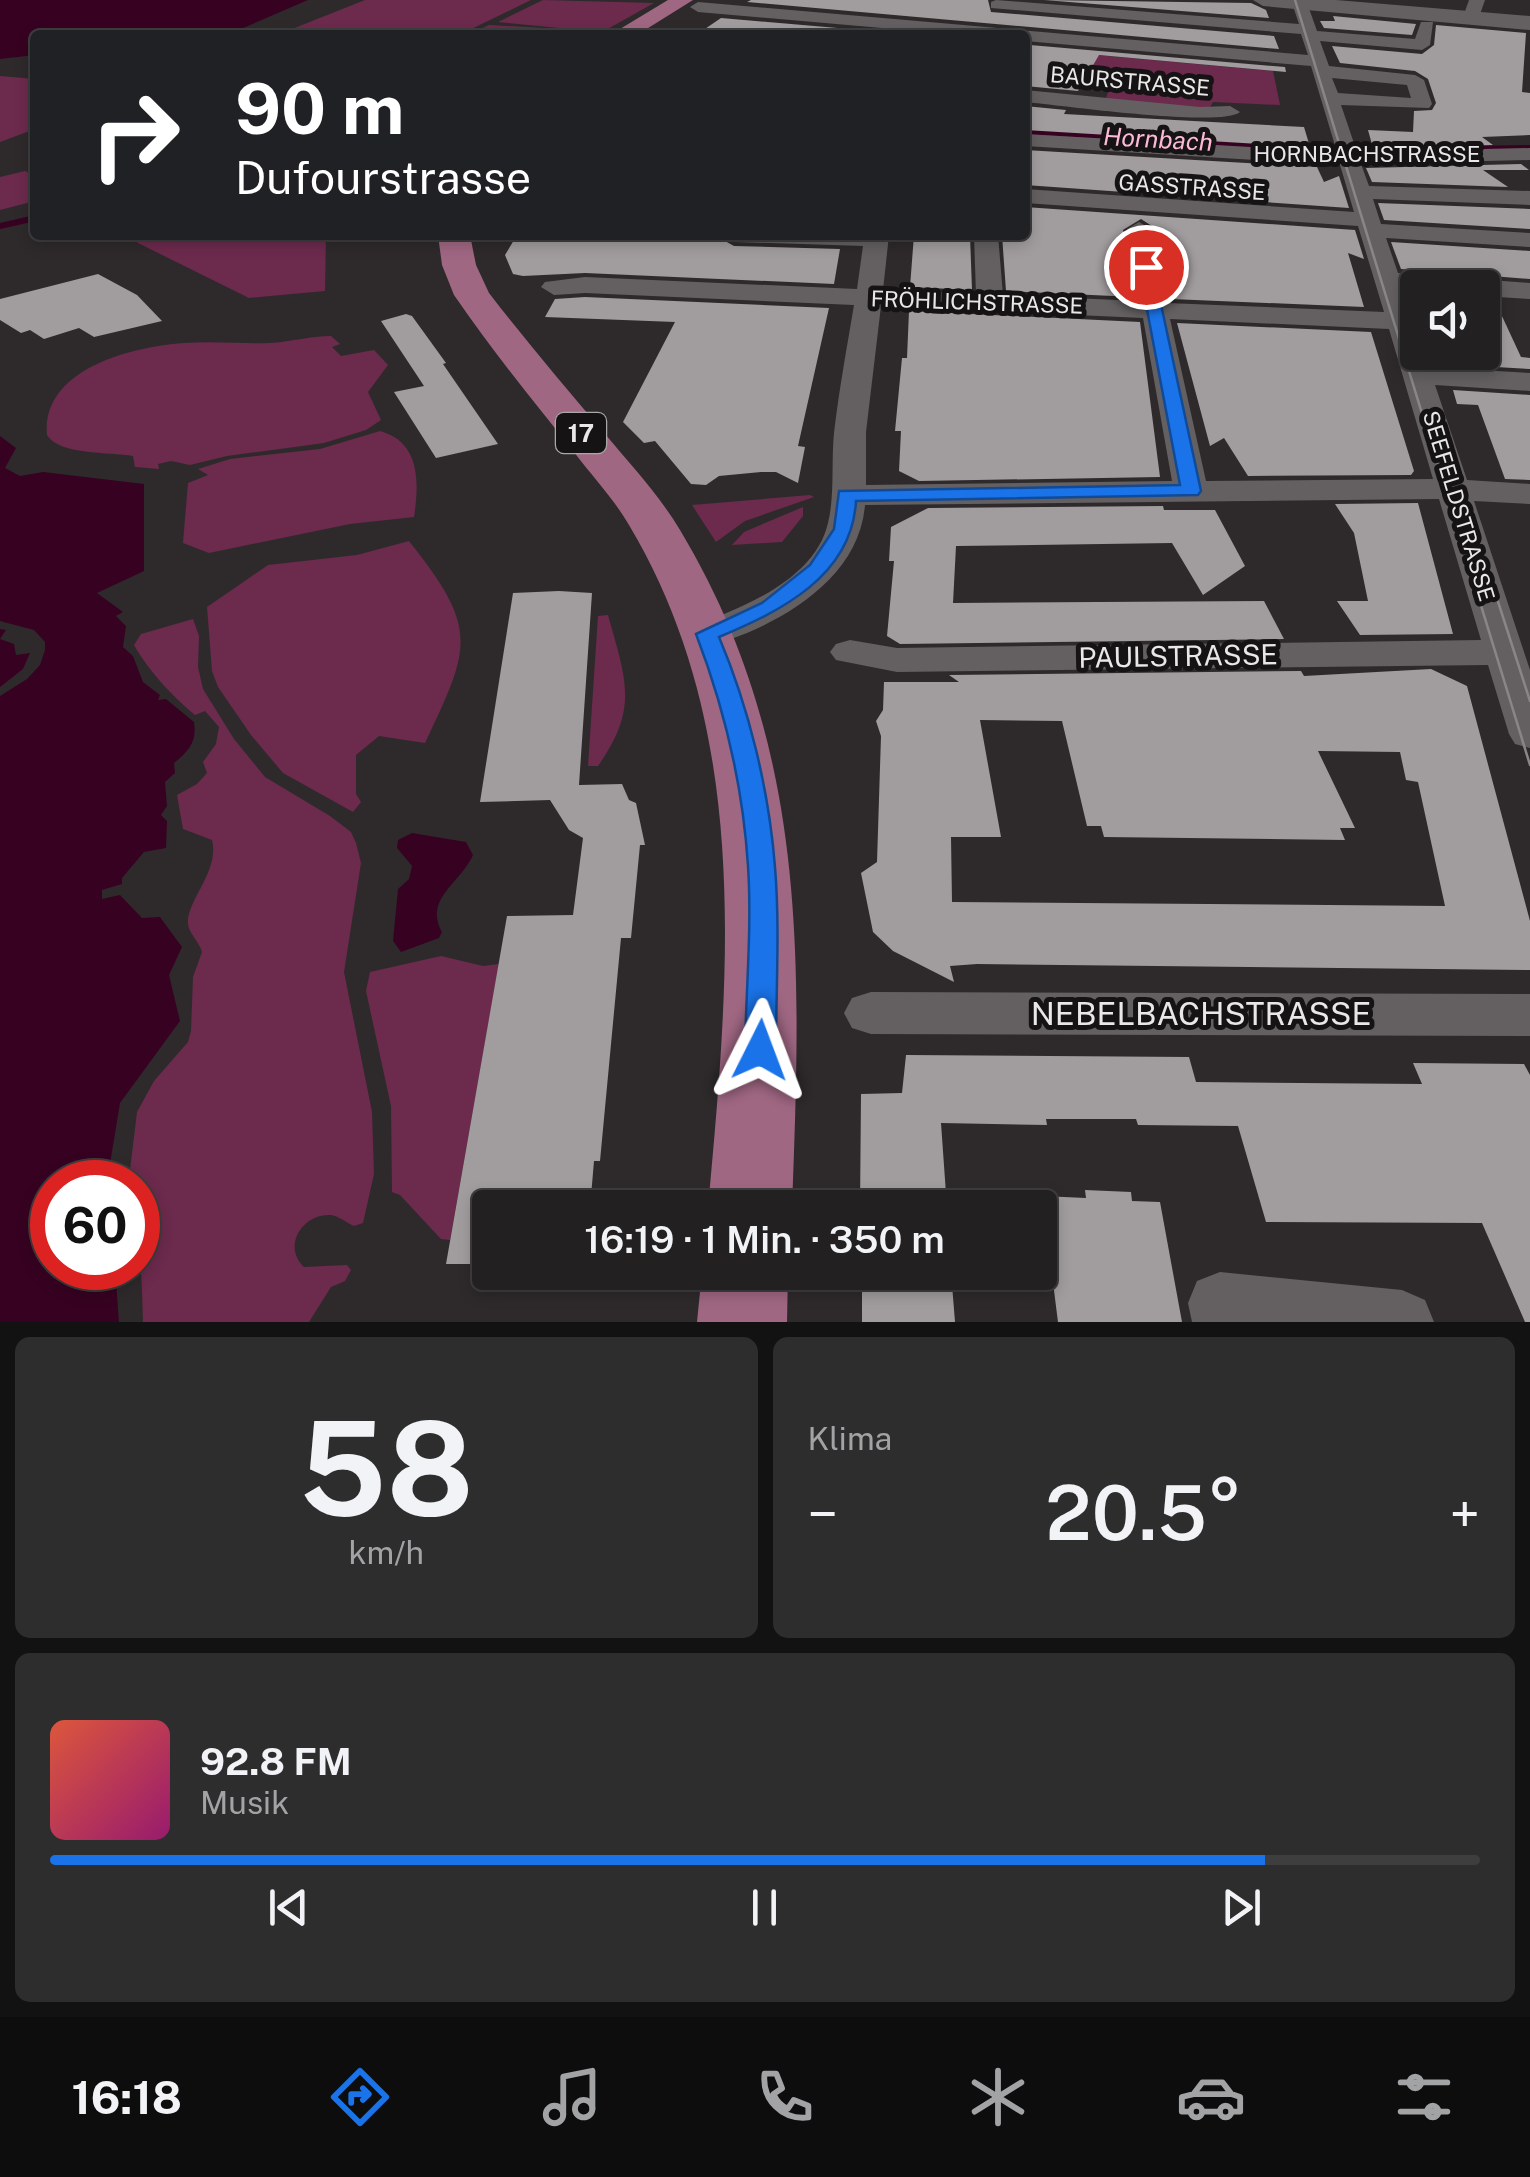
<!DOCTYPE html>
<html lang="de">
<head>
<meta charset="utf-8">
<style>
  :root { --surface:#222020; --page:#2e2d2d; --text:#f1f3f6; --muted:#a2a3a5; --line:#3f3e3e; --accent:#1a73e8 }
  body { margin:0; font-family:"Public Sans",sans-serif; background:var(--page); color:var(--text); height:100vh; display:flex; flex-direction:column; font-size:38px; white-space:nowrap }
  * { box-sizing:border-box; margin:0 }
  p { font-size:32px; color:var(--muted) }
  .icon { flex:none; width:55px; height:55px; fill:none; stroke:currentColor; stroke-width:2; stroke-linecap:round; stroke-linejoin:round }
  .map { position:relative; height:1322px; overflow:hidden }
  .panel { display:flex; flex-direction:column; gap:15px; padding:15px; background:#131212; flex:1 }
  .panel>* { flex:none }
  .banner { position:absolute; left:30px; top:30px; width:1000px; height:210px; border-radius:10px; box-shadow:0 5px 15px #0003,0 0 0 2px var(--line); background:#202124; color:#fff; overflow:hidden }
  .fabs { position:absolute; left:1400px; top:270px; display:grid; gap:20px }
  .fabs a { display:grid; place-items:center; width:100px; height:100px; border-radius:10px; background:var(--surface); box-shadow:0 5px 15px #0003,0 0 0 2px var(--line); font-size:50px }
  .speed { position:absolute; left:30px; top:1160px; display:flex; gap:20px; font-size:50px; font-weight:700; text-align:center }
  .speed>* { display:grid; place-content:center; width:130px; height:130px; border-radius:50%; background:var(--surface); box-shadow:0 5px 15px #0003,0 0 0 2px var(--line); line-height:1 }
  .speed .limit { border:15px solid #d22; background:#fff; color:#111 }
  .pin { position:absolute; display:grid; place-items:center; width:85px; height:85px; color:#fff; margin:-42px; border:5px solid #fff; border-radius:50%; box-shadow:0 2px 10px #0007 }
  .me { position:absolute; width:110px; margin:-55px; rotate:3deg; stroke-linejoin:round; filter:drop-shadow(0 0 8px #0008) }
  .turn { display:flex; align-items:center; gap:35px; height:210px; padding:0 40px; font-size:45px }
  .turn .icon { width:130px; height:130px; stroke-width:2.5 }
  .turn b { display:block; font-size:70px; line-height:85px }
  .big { font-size:75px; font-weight:600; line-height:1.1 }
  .panel .widget { flex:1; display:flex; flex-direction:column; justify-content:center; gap:15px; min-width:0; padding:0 35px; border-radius:15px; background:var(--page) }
  .panel .dial { align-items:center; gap:0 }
  .dial b { font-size:130px; line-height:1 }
  .song { display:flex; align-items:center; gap:30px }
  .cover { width:120px; height:120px; border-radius:15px; background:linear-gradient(135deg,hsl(10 70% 55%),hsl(320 70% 35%)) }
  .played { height:10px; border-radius:5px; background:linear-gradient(90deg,var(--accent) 85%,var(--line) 85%) }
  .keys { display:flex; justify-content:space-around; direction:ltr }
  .heat { display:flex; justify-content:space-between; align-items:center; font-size:55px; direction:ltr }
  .panel .tiles { flex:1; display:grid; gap:15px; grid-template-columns:1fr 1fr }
  .widget:last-child { grid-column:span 2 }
  .trip { position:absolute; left:472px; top:1190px; width:585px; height:100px; border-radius:10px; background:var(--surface); box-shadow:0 5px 15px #0003,0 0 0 2px var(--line); font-weight:600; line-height:100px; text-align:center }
  .tabs { display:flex; height:160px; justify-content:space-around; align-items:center; background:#0e0d0d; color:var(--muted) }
  .tabs .icon { width:70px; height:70px }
  .tabs .selected { color:var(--accent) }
  .tabs b { font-size:45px; color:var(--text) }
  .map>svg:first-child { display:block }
  .green { fill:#6c2a4d }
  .water { fill:#370221 }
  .pier { fill:#2e2a2b }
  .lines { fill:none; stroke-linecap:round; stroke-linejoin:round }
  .stream { stroke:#370221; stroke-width:6 }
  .building { fill:#a19c9e; fill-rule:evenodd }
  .minor { fill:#646062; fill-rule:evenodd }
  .secondary { fill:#646062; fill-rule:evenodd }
  .primary { fill:#a06783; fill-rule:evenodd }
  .tram { stroke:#898687; stroke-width:2.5 }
  .route { fill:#1a73e8; stroke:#114b97; stroke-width:2.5 }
  .labels { text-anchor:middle; stroke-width:10; stroke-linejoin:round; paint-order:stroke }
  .far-street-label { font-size:22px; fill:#eae7e8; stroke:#151314 }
  .far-water-label { font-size:25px; font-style:italic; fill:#fbb9d6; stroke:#151314 }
  .shield { fill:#151314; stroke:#aaa7a8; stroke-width:2.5 }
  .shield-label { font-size:25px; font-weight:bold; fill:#eae7e8 }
  .street-label { font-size:28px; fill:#eae7e8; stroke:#151314 }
  .near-street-label { font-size:32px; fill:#eae7e8; stroke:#151314 }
</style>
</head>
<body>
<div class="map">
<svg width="1530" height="1322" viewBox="0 0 1530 1322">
  <rect width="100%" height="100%" fill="#2e2a2b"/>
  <g class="green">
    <polygon points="365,0 531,0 459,35 277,35"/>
    <polygon points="543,0 654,3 597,35 468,35 489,25 579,30 498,22"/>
    <polygon points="1053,51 1273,71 1280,105 1213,102 1210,107 1197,109 1105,101 1108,92 1029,83"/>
    <polygon points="0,76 35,79 35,129 0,142"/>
    <polygon points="25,171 35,176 35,201 0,210 0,177"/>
    <polygon points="137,235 326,235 325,291 249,298 138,243 131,237"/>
    <path d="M331,336L340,344L332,347L341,356L374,350L388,365L368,392L381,420L366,430L324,443L227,456L190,465L171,461L158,464L159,469L135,467L133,456C109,452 59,455 47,435C41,368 135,346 185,343C214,341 242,344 270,343C290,342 310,336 331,336Z"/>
    <path d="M380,431C421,442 419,484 414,517L350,524L209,553L183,543L188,483L208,475L198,469L230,459L320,449Z"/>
    <polygon points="810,495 814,497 745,521 716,542 692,505"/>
    <polygon points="803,507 803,516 782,542 732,545 744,532"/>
    <path d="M409,541C479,629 471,646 425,743L379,736L356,755V794L361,802L353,812L283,773L251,735L218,687L212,671L207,607L268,565L357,555Z"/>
    <path d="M608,615C626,680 639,708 598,766H588L598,616Z"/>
    <path d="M193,619L199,636L198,667L203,689L234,739L265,777L330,816L351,832L356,843L361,863L344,972L372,1112L374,1174L363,1223L354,1226C347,1223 339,1216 331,1215C302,1213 282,1247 304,1267L347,1265L351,1270L345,1281L331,1287L309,1322H143C142,1275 138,1230 138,1182H130L129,1178L137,1112L154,1081L188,1042L191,1031L193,977L202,952C199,941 189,934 188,924C186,901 220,871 212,840L183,829L177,795L197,784L207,773L203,762L216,744L219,727L205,711L195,715C173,697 148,670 134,645L141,634Z"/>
    <polygon points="441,956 483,966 499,964 450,1240 441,1239 400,1195 392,1192 391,1106 366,991 370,972"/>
  </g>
  <g class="water">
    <polygon points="0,0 308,0 229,34 35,35 35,55 0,59"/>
    <path d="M0,436L16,448L5,468L20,476L43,472L144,484V571L97,593L123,612L116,616L126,626L123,647L133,656L143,682L160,695L158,700L166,699L194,722C197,742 189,751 174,763L175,773L165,782L167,806L161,815L167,821L166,848L144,852L122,878V884L102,890V899L120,895L142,918L160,917L182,947L169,975L180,1021L120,1103L107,1182H52V1268H115L119,1322H0Z"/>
    <path d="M412,833L466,842L473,855C460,884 424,898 442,932L439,938L401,952L393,941L398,889L409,879L412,866L397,848L398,840Z"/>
  </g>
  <polygon class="pier" points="0,621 34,630 45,642 45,650 40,665 27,679 0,696 0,687 23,669 30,653 16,655 14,644 0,639 6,630 0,629"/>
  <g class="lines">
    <g class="stream">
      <polyline points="1025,131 1291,147"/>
      <polyline points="1401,150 1530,148"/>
      <polyline points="0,226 35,218"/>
    </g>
  </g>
  <g class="building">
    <polygon points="751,0 988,0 991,12 1274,36 1279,49 747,2"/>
    <polygon points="1044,0 1251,3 1266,10 1269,18"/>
    <polygon points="1333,16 1416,24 1412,35 1324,28 1320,21 1335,21"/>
    <polygon points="721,18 919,35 696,35"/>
    <polygon points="1436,25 1526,33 1522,92 1530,93 1530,135 1482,137 1493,145 1373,148 1368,130 1413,132 1414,111 1432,110 1436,103 1428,79 1415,71 1340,63 1332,46 1422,54 1434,45"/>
    <polygon points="1030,45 1285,67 1286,72 1099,55 1078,91 1025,86 1025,51"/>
    <polygon points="1025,106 1066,110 1064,114 1304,127 1310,147 1025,130"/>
    <polygon points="1025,150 1317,167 1324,182 1339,176 1349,208 1025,185"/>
    <polygon points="1521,164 1529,170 1483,170 1508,187 1372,182 1366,168"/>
    <polygon points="1378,203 1530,209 1530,229 1384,220"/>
    <polygon points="1025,207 1355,230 1364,259 1348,253 1364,307 1171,299 1155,228 1141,219 1123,230 1135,297 1006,291 1002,235 1025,235"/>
    <polygon points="517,235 725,241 734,246 840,249 834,284 585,273 523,276 513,274 505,255"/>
    <polygon points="914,235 970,235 972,290 910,287"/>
    <polygon points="1391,242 1530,251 1530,279 1401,269"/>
    <polygon points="98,274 137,295 162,321 94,337 79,328 44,339 30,330 21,333 0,320 0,299"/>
    <polygon points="585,297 829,308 798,446 805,447 798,483 776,472 761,472 719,476 706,485 691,484 655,441 644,443 623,422 675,322 545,317 555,299"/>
    <polygon points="1482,300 1495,301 1521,357 1530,358 1530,369 1444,364 1441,357 1485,361"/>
    <polygon points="909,311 1140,322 1160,477 919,481 899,471 901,431 895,431 902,358 907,358"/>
    <polygon points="406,314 412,316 446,363 443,364 498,444 436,458 394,392 424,386 381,321"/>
    <polygon points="1177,323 1371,332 1414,471 1411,475 1248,476 1224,438 1210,446"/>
    <polygon points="1453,390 1530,395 1530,480 1505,479 1478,405 1457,404"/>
    <polygon points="1418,503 1453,634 1360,635 1337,601 1368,601 1354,533 1335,504"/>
    <polygon points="1163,506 1164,510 1215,510 1245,566 1203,595 1172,543 956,546 953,603 1264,601 1284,639 900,644 887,636 894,561 889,561 891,527 928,508"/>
    <polygon points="559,591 592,593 579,785 622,784 629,800 636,803 645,845 640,845 631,938 621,938 600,1161 594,1161 590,1208 490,1208 490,1264 446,1264 507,916 573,915 583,838 569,830 550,800 480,802 513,593"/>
    <path d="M1431,669L1467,686L1530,921V970L977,964L950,966L954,982L893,951L873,932L861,873L877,862L881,736L876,721L883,710L884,682H959L949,675L1301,671L1304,676ZM980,720L1062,721L1087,826H1101L1104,837L1345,840L1340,828H1355L1318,751L1400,752L1406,780L1418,782L1445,906L952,902L951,837H1001Z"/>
    <polygon points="906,1055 1189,1057 1196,1082 1422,1084 1413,1063 1524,1064 1530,1075 1530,1322 1525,1322 1482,1223 1266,1222 1238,1126 1138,1125 1136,1119 1046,1119 1047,1125 941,1123 947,1208 860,1208 861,1094 902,1093"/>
    <polygon points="1085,1190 1131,1192 1132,1201 1160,1202 1182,1322 1058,1322 1042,1196 1086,1198"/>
    <polygon points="862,1272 951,1272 955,1322 862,1322"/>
  </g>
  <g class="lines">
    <g class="minor">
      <path d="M996,0L1299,24L1293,6L1281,0H1306L1317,31L1415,39L1421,22H1433L1430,45L1422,50L1320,41L1329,66L1415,75L1424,80L1432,104L1429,108L1341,105L1357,152L1530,148V160L1361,164L1369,186L1530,191V205L1373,199L1381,224L1530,233V247L1386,238L1398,273L1530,283V299L1482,296V288L1403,289L1418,333V352H1424L1429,367L1530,373V391L1435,385L1467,480L1530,484V504L1474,501L1530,670V748L1515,744L1509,734L1488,665L897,672L836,660L830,652L836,644L850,640L897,648L1481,640L1439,499L865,505C860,569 801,610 747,633C728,640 713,647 693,642L688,634L693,626C742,608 815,580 828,523C835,494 831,464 834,433C839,390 847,347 854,305L585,293L554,295L541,287L545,282L585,277L857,289L863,246L734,242L722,235H889L883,290L976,294L974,235H998L1003,295L1140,301L1127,229L1139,222L1151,229L1167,303L1384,312L1358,226L1025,203V189L1354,212L1340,165L1025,146V134L1337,152L1311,66L1025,41V35H962L698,12L690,7L698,2L1308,55L1301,34L991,8V2ZM1332,78L1407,85L1411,98L1338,93ZM881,306L1143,318L1172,481L866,485V432ZM1170,319L1389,329L1433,479L1206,481Z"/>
      <polygon points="1469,0 1485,0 1479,17 1471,22 1463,17"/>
      <path d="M1025,90L1200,107L1230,106L1240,112C1221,128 1060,105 1025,102Z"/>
      <polygon points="871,992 1530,994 1530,1036 871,1034 852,1028 844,1013 852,998"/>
      <polygon points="1220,1272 1402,1290 1425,1300 1434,1322 1192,1322 1188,1303 1197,1281"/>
    </g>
    <polygon class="secondary" points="1253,0 1336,0 1530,16 1530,30 1263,6"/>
    <g class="primary">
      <polygon points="668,0 693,0 637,35 610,35"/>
      <path d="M438,235H470L476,265L489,293C526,341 566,388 605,434C631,465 659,495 680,530C810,747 801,964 792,1208H708C729,977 753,733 629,525C614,499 592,476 574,452C533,401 491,349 454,295L442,265Z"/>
      <polygon points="702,1272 788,1272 787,1322 697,1322"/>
    </g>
    <g class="tram">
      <polyline points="1295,0 1530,765"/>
      <polyline points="1475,530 1530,701"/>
    </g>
  </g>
  <path class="route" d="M1146,262L1153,267L1201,491L1198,495L856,501C852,576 781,611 719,637C749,708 769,790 775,867C780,927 776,989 776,1050L771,1059L760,1063L749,1059L745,1050C746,989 752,926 748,866C743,788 724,707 696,634L762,603L810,565L834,529L839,491L1180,485L1139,267Z"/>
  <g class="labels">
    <g class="far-street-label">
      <text transform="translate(1130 81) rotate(5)" y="8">BAURSTRASSE</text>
      <text x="1367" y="162">HORNBACHSTRASSE</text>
      <text transform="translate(1192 187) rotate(4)" y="8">GASSTRASSE</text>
      <text transform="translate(977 302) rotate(2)" y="8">FRÖHLICHSTRASSE</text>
      <text transform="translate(1459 506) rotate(73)" y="8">SEEFELDSTRASSE</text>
    </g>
    <g class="far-water-label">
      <text transform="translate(1158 139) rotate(3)" y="9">Hornbach</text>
    </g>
    <rect class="shield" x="556" y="413" width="50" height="40" rx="8"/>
    <g class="shield-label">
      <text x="581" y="442">17</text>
    </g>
    <g class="street-label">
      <text transform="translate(1178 656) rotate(-1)" y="10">PAULSTRASSE</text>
    </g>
    <g class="near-street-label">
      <text x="1201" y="1025">NEBELBACHSTRASSE</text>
    </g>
  </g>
</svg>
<div class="fabs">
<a><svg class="icon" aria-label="sound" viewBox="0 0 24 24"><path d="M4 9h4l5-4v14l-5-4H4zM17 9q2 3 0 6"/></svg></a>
</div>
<div class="speed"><div class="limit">60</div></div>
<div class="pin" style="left:1146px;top:267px;background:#d93025"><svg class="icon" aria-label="arrive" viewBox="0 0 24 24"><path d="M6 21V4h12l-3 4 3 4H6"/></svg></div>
<svg class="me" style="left:760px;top:1050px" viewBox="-20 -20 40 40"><path d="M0-17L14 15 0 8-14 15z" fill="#1a73e8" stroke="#fff" stroke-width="4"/></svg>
<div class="trip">16:19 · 1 Min. · 350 m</div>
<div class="banner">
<div class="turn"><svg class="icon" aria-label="right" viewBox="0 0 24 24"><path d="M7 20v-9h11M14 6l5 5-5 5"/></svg><div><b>90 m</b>Dufourstrasse</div></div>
</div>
</div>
<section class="panel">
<div class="tiles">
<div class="widget dial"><b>58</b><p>km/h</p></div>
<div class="widget"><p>Klima</p>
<div class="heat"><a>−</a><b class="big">20.5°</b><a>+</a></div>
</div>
<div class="widget">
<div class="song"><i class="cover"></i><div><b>92.8 FM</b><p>Musik</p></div></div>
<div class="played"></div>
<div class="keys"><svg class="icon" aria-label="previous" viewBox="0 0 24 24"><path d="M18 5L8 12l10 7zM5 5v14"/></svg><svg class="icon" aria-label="pause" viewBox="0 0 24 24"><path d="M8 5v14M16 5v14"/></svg><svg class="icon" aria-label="next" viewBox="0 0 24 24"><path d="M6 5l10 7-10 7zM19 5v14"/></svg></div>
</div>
</div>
</section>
<nav class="tabs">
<b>16:18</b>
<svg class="icon selected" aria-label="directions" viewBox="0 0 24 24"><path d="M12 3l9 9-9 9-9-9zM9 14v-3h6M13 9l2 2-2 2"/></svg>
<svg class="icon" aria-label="music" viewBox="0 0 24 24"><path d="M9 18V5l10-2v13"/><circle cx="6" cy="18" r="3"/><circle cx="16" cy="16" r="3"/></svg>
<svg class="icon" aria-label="phone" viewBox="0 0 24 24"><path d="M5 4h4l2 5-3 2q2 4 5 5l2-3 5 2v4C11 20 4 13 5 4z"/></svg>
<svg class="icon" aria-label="climate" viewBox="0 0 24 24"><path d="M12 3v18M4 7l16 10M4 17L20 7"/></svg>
<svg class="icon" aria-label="car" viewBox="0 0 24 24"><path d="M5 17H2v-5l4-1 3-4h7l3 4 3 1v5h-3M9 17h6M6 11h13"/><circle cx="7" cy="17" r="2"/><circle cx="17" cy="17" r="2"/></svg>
<svg class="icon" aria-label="filters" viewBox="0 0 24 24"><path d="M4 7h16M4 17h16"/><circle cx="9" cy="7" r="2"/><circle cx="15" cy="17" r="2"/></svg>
</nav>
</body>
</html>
